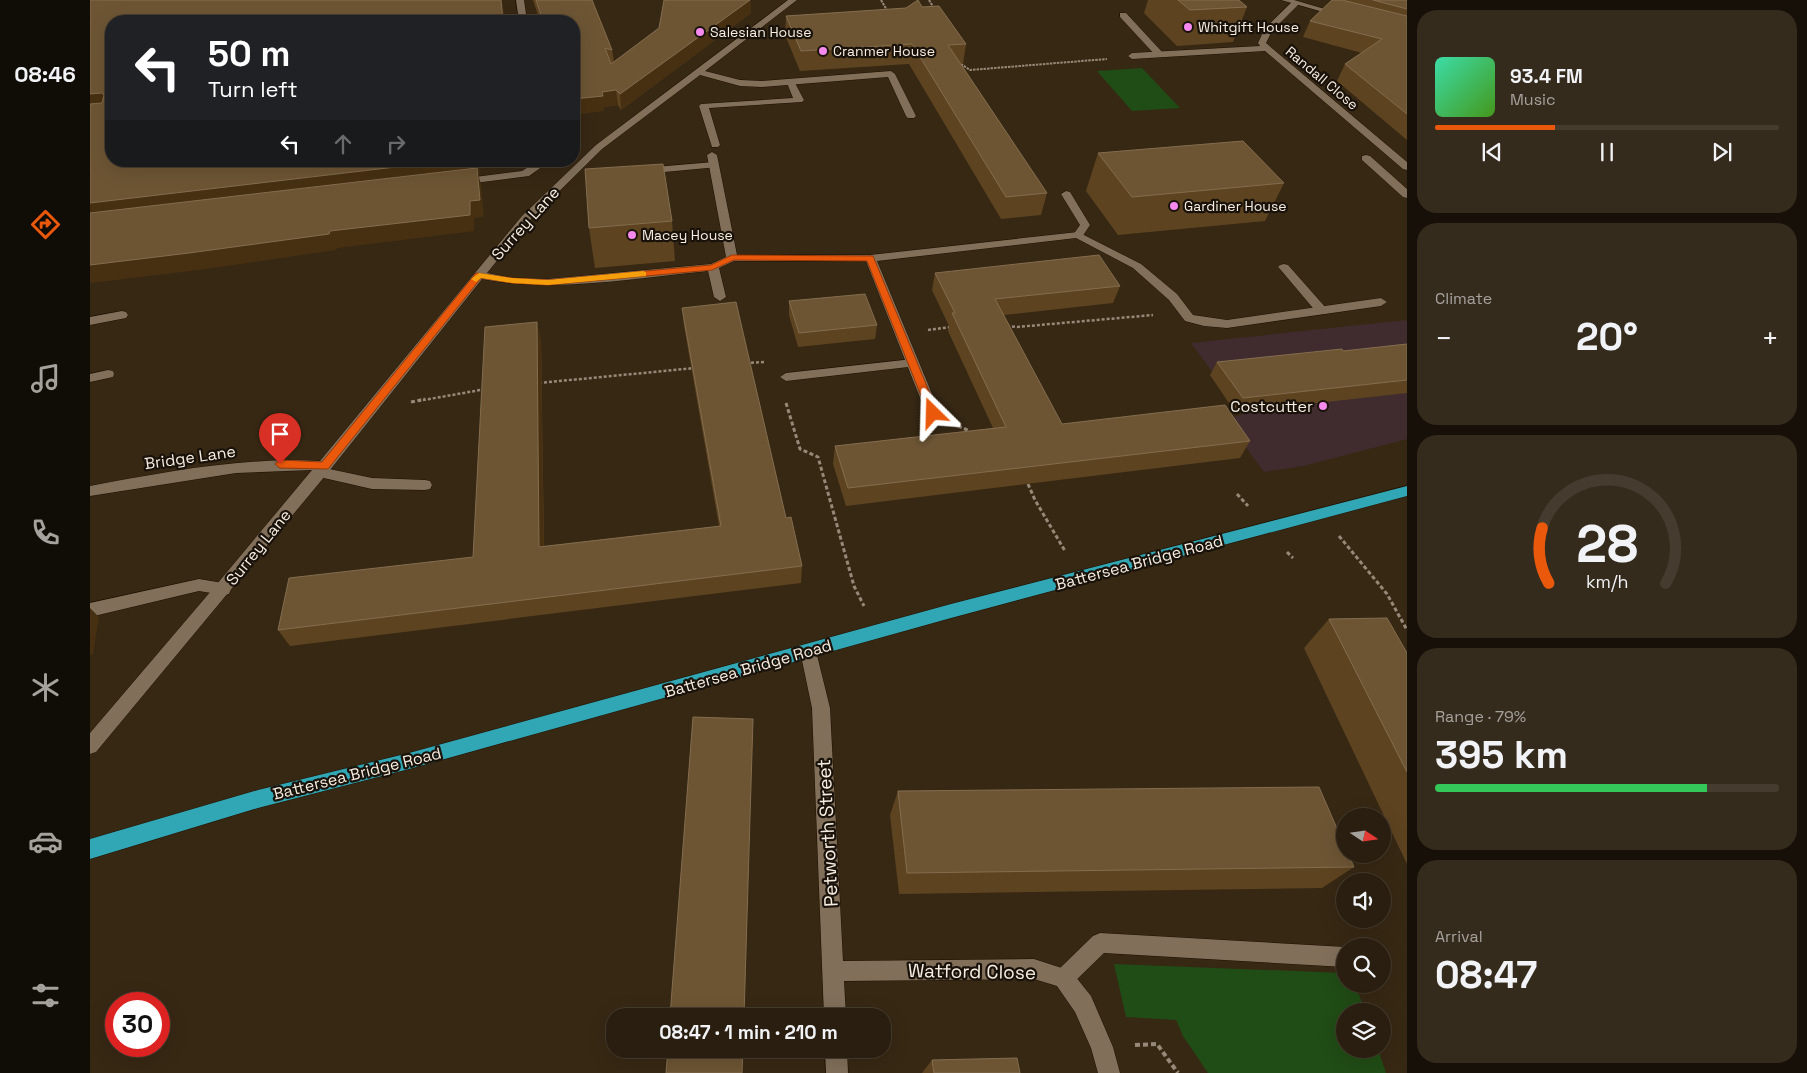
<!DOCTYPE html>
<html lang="en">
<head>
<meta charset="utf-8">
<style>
  :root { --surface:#291e0f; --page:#352b1d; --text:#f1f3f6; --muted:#a5a29e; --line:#453c2f; --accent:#ea580c }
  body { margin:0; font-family:"Space Grotesk",sans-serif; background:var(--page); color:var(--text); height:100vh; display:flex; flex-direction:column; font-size:19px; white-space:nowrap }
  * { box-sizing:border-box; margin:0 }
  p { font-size:16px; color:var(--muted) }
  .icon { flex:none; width:28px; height:28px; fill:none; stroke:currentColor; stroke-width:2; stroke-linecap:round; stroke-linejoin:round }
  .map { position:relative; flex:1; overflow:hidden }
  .drawer { display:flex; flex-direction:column; gap:10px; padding:10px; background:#171008; width:400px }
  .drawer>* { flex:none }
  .top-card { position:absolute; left:15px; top:15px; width:475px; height:152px; border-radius:20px; box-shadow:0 5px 20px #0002,0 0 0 1px var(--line); background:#202124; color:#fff; overflow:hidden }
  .needle { width:32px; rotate:103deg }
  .tools { position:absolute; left:1246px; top:808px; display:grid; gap:10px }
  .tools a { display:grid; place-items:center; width:55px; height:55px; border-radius:50%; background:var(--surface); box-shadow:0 5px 20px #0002,0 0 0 1px var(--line); font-size:25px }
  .speed { position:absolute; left:15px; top:992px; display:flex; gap:10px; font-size:25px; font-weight:700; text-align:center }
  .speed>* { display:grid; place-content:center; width:65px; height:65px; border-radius:50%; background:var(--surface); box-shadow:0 5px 20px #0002,0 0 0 1px var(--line); line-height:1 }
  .speed .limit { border:8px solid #d22; background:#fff; color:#111 }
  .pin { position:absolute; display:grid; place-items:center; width:42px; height:42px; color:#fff; margin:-51px -21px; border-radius:50% 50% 50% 0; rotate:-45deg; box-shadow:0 0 5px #0007 }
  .pin .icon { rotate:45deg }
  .me { position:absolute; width:55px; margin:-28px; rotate:338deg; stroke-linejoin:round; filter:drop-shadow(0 0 4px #0008) }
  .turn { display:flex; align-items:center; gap:18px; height:105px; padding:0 20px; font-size:22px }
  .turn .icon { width:65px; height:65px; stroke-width:2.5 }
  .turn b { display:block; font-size:35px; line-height:42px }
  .lanes { display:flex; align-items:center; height:48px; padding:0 20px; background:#0003; justify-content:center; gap:25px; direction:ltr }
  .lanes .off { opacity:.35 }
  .big { font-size:38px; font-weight:700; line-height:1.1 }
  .drawer .card { flex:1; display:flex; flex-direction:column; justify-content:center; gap:8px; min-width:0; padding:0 18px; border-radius:20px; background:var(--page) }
  .drawer .dial { align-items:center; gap:0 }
  .dial svg { height:130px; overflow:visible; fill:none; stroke:var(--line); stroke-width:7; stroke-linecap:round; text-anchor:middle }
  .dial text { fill:var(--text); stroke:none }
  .song { display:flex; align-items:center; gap:15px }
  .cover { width:60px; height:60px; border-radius:8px; background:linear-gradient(135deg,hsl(160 70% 55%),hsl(100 70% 35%)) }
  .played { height:5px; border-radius:2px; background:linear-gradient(90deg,var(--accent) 35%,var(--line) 35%) }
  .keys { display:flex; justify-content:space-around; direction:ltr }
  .heat { display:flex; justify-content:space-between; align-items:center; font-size:28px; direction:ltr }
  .charge { height:8px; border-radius:4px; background:linear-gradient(90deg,#34c759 79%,var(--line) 0) }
  .trip { position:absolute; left:516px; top:1008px; width:285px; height:50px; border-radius:20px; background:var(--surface); box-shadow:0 5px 20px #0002,0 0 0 1px var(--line); font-weight:700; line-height:50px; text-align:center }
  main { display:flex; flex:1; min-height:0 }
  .tabs { display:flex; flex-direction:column; width:90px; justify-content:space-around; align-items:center; background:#100c06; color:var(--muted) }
  .tabs .icon { width:35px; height:35px }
  .tabs .current { color:var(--accent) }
  .tabs b { font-size:22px; color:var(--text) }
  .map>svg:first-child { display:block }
  .commercial { fill:#402c2f }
  .green { fill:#204c15 }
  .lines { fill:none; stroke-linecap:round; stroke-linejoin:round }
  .service-casing { stroke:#1e1001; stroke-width:1 }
  .minor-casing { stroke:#1e1001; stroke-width:1 }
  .secondary-casing { stroke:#1e1001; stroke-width:1 }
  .trunk-casing { stroke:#1e1001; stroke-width:1 }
  .path-far3 { stroke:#968979; stroke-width:2; stroke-dasharray:2.5 1; stroke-linecap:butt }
  .path-far2 { stroke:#968979; stroke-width:2.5; stroke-dasharray:3 2; stroke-linecap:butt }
  .path-far1 { stroke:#968979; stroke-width:3; stroke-dasharray:4 2.5; stroke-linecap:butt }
  .path { stroke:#968979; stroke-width:4; stroke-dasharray:5 3; stroke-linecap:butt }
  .service { fill:#816f5a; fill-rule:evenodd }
  .minor { fill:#816f5a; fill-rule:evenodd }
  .secondary { fill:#816f5a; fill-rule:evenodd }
  .trunk { fill:#31a6b5; fill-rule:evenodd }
  .wall { fill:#5d4320 }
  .shaded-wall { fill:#473012 }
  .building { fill:#6d5534; stroke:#836d4f }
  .route { fill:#ea580c; stroke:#983908 }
  .slow { fill:#f59e0b }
  .poi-dot { fill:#f689ed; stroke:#19120a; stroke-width:2 }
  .labels { text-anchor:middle; stroke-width:4.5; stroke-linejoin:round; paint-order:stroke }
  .far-poi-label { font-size:14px; fill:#f7ede1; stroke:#19120a; text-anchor:start }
  .far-street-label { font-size:14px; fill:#f7ede1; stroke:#19120a }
  .street-label { font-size:16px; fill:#f7ede1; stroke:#19120a }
  .poi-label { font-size:16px; fill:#f7ede1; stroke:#19120a; text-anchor:end }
  .near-street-label { font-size:19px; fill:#f7ede1; stroke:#19120a }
</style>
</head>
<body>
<main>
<nav class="tabs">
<b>08:46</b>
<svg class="icon current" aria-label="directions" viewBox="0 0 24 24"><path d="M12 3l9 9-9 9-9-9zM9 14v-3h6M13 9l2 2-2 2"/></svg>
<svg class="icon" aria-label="music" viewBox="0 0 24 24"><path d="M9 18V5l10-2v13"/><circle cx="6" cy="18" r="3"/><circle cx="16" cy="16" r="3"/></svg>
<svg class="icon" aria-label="phone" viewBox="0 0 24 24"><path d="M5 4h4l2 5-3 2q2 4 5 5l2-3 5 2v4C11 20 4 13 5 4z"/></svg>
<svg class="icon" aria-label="climate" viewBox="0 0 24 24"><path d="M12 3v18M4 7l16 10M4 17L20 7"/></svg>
<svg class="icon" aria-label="car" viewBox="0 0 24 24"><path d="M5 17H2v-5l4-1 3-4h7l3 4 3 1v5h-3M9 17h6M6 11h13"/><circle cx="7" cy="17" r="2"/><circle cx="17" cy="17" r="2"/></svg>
<svg class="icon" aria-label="filters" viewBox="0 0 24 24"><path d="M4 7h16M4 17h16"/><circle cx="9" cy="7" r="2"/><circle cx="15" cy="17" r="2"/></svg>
</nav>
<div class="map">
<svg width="1317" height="1073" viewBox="0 0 1317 1073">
  <rect width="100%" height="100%" fill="#372814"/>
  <polygon class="commercial" points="1317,320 1317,439 1213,466 1174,472 1136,420 1153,414 1101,343"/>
  <g class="green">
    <polygon points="1052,68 1090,108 1042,111 1007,71"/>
    <polygon points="1024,964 1255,973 1255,984 1265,984 1275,1011 1255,1011 1255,1049 1288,1049 1296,1073 1118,1073 1093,1036 1086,1020 1036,1017"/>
  </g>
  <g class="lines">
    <defs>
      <g id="service">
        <polygon points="1030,13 1036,13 1073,53 1073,57 1067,57 1030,17"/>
        <polygon points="701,80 705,83 714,100 712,102 619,108 630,145 628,147 622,147 609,106 611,104 703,98 697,83"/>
        <polygon points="1276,155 1280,156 1317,189 1317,198 1313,197 1272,160 1272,156"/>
        <polygon points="624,162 628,163 628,167 553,174 548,171 553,168"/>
        <polygon points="976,191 980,192 1000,225 992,237 988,238 983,235 990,225 971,194"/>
        <polygon points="1194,264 1198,265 1236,308 1238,311 1236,314 1228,314 1190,269 1188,267 1190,265"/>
        <polygon points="32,311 36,312 38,315 36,318 0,325 0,317"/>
        <polygon points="823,359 829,363 827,366 696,381 690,377 696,373"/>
        <polygon points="18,370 23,371 24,374 23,377 0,382 0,374"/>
        <polygon points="230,467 282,478 335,480 340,481 342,485 340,489 335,490 282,489 225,476 223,472 225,468"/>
        <polygon points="109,579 139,584 141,589 139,594 133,595 109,591 0,617 0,603"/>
        <polygon points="1010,933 1255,947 1255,967 1014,953 981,985 974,988 967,985 964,978 967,971 1003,936"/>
      </g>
      <g id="minor">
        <polygon points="426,0 434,0 437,21 429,21"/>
        <path d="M698,0H707L615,71L650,80L672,81L801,71L805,74L826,116L824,118H818L816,116L798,77L672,87L650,86L610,75L512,149L440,220L397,273L422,278L458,279L621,264L636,257L617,155L622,152L627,155L647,255H780L988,232L1051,264L1087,294L1103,315L1137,320L1291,298L1297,302L1291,306L1137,328L1114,326L1095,321L1079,300L1043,268L986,238L787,261L850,413L848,416H838L836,413L776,261H644L629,268L636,297L630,301L624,297L618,271C544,278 466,293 392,279L240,470L6,752L0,754V733L127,584L222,470L146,473L0,496V486C76,472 152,457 230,461L432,216L506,145Z"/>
        <polygon points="1203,1 1210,3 1182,31 1176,43 1317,162 1317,170 1313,169 1175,51 1042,59 1038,56 1042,53 1170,46 1168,43 1175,28"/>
        <polygon points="448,161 460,161 439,176 369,185 364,182 369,179 432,171"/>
        <polygon points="718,644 724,646 726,651 740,708 753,961 944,959 981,971 1001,996 1023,1047 1030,1073 1008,1073 1001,1048 985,1012 967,986 944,979 754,981 756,1016 734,1016 722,708 710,651 712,646"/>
        <polygon points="735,1049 757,1049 758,1073 736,1073"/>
      </g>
      <polygon id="secondary" points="1191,0 1204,0 1255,15 1251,17"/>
      <polygon id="trunk" points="1317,486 1317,496 861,618 319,769 168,808 0,859 0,839 168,790 319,753 861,604"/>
    </defs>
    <use href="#service" class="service-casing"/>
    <use href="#minor" class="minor-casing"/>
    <use href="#secondary" class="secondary-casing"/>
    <use href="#trunk" class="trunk-casing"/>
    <g class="path-far3">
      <polyline points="791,0 798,12"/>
      <polyline points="839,0 845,10"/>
      <polyline points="868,62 880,70 1017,59"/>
    </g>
    <g class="path-far2">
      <polyline points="917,326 927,327 1063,315"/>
      <polyline points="838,330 861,327"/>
      <polyline points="656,363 675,362"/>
      <polyline points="449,383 605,368"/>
      <polyline points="328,401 396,389"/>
    </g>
    <g class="path-far1">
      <polyline points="321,402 335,399"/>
      <polyline points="696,403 710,449 728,457 764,586 774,606"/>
      <polyline points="868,426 880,431"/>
      <polyline points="938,484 945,500 975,551"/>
      <polyline points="1147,494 1158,506"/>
      <polyline points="1249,536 1297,594 1317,630"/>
      <polyline points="1197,552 1203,558"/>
    </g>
    <polyline class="path" points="1045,1045 1067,1044 1088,1073"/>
    <use href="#service" class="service"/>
    <use href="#minor" class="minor"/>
    <use href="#secondary" class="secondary"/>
    <use href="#trunk" class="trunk"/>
  </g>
  <g class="wall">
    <polygon points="443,0 502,0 522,50 524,62 569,28 574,0 661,0 661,13 531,110 528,105 514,107 514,111 484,21 450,21"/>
    <polygon points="1058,0 1149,0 1157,7 1143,42 1087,46 1054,13"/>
    <polygon points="1242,0 1317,0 1317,140 1247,81 1255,64 1272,53 1213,37 1220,21"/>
    <polygon points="832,7 876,44 873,64 871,64 957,193 951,215 911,219 819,64 710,71 695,35 696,16"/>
    <polygon points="1008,153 1194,183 1175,221 1028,235 996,191"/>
    <polygon points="582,221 585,261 505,268 499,228"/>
    <polygon points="845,273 1030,286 1023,303 914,315 972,424 1160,441 1150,458 756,506 743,464 745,446 903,428 858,331 859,326 842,290"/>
    <polygon points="699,301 787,325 785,339 708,347 699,315"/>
    <polygon points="592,308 696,518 712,566 711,583 200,646 188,630 383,557 451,340 454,546 629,526 594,326"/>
    <polygon points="1317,344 1317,393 1145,412 1120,375 1127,362 1253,351"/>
    <polygon points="1239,619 1317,653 1317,864 1214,648"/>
    <polygon points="808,791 1264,867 1232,888 809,894 800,815"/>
    <polygon points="842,1060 930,1073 832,1073"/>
  </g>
  <g class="shaded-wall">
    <polygon points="411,0 412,0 415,21 413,21"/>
    <polygon points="660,0 661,0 661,13 531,110 530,94"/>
    <polygon points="526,90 528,105 514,107 514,111 484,115 484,99 512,92"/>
    <polygon points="12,93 21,109 0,111 0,94"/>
    <polygon points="357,161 410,161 389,164 390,174 388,174 391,184 394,217 384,218 384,231 247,248 246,250 109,270 0,283 0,203"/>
    <polygon points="447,322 451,340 454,564 449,547"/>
    <polygon points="0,608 9,617 3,654 0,655"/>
  </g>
  <g class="building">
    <polygon points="0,0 411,0 413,21 21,21 21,161 357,161 0,203 0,104 12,103 14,95 12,93 0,94"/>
    <polygon points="446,0 502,0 522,50 515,48 521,64 569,28 574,0 660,0 530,94 526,90 512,92 513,96 484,99 484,21 453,21"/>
    <polygon points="828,0 832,7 849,6 876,44 858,45 957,193 916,197 822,44 711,51 696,16 816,8"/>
    <polygon points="1088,0 1149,0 1157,7 1100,10"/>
    <polygon points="1242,0 1252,0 1317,16 1317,114 1255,64 1292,39 1220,21"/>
    <polygon points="1283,0 1317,0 1317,9"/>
    <polygon points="1153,141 1194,183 1042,197 1008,153"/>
    <polygon points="573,164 582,221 499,228 495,169"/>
    <polygon points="387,168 390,200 380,201 380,215 240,231 239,234 99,253 0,265 0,213"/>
    <polygon points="1009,255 1030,286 905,299 972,424 1135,405 1160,441 758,488 745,446 916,427 862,313 865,313 845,273"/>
    <polygon points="775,294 787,325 709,333 699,301"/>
    <polygon points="646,302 696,518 701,517 712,566 188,630 199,578 383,557 395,327 447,322 449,547 631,526 592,308"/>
    <polygon points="1317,344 1317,380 1153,398 1127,362 1252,349 1253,351"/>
    <polygon points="1297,618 1317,653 1317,772 1239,619"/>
    <polygon points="603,717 663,719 654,1016 580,1016"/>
    <polygon points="1229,787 1255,847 1255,854 1258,854 1264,867 817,873 808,791"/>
    <polygon points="578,1049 653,1049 652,1073 576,1073"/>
    <polygon points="927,1058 930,1073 844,1073 842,1060"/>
  </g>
  <polygon class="route" points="642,255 783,256 848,413 847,416 843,417 838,413 777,261 644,260 622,270 458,285 422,283 391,278 238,469 190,468 185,464 190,460 232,462 386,273 422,278 458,280 621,265"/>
  <polygon class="slow" points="553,271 556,272 556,276 458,285 422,283 391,278 386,282 381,279 389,273 422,278 458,280"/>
  <g class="poi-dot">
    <circle cx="1098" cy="27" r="5"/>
    <circle cx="610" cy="32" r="5"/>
    <circle cx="733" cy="51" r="5"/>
    <circle cx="1084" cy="206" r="5"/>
    <circle cx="542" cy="235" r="5"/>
    <circle cx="1233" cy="406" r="5"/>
  </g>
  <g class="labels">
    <g class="far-poi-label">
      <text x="1108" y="32">Whitgift House</text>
      <text x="620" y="37">Salesian House</text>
      <text x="743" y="56">Cranmer House</text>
      <text x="1094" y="211">Gardiner House</text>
      <text x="552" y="240">Macey House</text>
    </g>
    <g class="far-street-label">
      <text transform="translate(1232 78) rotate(40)" y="5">Randall Close</text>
    </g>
    <g class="street-label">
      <text transform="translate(435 223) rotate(-48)" y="6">Surrey Lane</text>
      <text transform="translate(100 457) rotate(-8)" y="6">Bridge Lane</text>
      <text transform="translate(168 547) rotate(-51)" y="6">Surrey Lane</text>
      <text transform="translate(1049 562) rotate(-15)" y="6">Battersea Bridge Road</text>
      <text transform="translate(658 668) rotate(-16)" y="6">Battersea Bridge Road</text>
      <text transform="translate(267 773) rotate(-14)" y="6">Battersea Bridge Road</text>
    </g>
    <g class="poi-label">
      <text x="1223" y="412">Costcutter</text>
    </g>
    <g class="near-street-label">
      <text transform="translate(737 833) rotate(-93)" y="7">Petworth Street</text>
      <text transform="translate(882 971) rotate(1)" y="7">Watford Close</text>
    </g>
  </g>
</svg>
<div class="tools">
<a><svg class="needle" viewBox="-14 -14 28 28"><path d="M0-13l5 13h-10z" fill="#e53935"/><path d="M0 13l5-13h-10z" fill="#a5a29e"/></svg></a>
<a><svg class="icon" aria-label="sound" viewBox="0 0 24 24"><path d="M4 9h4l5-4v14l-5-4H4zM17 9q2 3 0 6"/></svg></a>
<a><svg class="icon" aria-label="search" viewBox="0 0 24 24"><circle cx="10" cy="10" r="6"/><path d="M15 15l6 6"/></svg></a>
<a><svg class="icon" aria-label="layers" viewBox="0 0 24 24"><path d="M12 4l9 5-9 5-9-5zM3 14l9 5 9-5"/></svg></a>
</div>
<div class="speed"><div class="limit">30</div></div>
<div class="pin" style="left:190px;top:464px;background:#d93025"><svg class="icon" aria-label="arrive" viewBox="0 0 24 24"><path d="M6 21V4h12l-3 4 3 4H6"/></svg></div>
<svg class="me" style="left:843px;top:413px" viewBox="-20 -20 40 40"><path d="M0-17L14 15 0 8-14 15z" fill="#ea580c" stroke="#fff" stroke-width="4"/></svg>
<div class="trip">08:47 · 1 min · 210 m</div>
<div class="top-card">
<div class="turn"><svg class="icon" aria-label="left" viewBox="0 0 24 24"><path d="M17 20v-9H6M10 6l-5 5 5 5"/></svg><div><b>50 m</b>Turn left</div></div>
<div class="lanes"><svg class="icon" aria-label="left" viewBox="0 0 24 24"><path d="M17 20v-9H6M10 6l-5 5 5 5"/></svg><svg class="icon off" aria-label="ahead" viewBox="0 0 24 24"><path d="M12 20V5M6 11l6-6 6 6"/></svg><svg class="icon off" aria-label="right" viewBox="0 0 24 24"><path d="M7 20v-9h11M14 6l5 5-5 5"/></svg></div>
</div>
</div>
<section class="drawer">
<div class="card">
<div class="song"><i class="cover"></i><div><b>93.4 FM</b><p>Music</p></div></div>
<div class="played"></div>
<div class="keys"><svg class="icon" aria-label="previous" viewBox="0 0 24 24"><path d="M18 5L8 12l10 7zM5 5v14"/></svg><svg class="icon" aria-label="pause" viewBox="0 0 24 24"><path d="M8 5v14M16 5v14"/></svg><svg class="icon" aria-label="next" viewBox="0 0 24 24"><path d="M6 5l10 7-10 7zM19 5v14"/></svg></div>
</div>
<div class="card"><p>Climate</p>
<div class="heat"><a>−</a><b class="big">20°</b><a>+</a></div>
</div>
<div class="card dial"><svg viewBox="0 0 100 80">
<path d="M14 69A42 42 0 1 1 86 69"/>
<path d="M14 69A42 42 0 0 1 10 35" stroke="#ea580c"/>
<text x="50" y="56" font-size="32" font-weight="700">28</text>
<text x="50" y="72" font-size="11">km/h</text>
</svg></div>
<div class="card"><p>Range · 79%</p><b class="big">395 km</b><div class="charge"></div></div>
<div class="card"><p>Arrival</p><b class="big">08:47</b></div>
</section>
</main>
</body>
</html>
